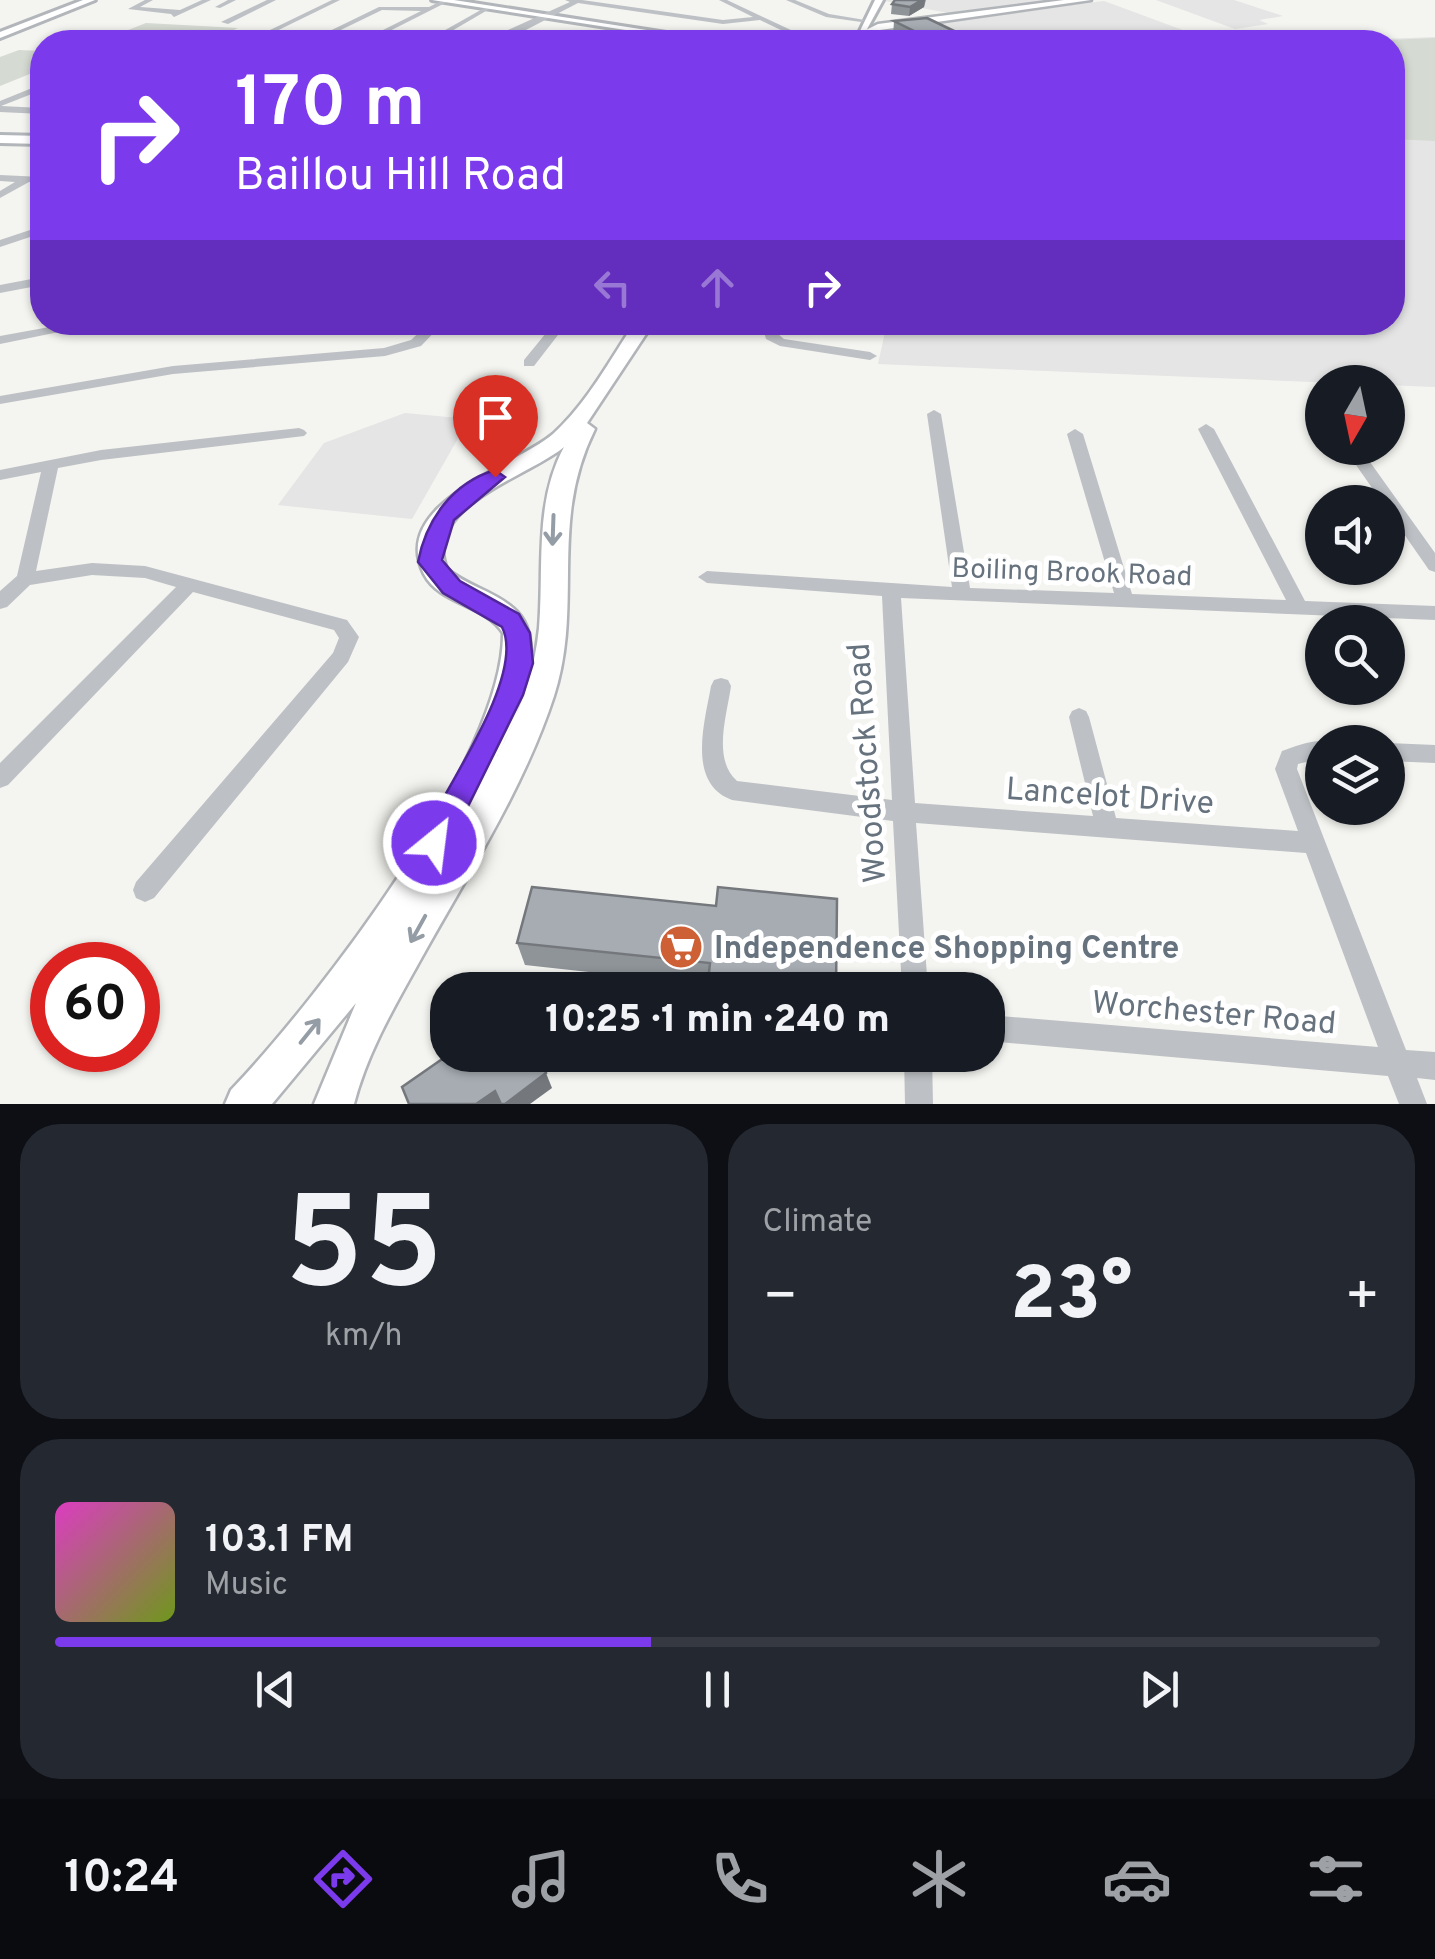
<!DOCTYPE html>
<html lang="en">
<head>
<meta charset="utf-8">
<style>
  :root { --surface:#171b24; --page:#242831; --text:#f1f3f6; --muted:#9ea1a6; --line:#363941; --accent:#7c3aed }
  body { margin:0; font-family:Overpass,sans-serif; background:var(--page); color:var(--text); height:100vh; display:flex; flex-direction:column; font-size:38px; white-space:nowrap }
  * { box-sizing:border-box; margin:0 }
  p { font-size:32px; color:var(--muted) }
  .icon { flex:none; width:55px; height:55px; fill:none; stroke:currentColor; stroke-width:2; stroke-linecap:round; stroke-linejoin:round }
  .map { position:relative; height:1104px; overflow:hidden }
  .sheet { display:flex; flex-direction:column; gap:20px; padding:20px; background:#0d0f14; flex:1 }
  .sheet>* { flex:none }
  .hud { position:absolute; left:30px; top:30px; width:1375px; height:305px; border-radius:40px; box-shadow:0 2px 8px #0004; background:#7c3aed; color:#fff; overflow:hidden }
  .needle { width:65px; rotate:189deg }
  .buttons { position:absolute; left:1305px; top:365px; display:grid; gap:20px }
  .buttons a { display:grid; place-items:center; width:100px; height:100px; border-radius:50%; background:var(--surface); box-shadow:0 2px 8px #0004; font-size:50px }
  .speed { position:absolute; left:30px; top:942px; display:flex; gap:20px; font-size:50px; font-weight:700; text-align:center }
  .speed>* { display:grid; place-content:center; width:130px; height:130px; border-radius:50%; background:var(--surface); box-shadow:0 2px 8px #0004; line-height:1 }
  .speed .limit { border:15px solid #d22; background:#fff; color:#111 }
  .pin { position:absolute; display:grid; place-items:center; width:85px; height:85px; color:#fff; margin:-102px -42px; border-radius:50% 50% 50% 0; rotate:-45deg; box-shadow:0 0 10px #0007 }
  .pin .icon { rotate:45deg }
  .me { position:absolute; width:110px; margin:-55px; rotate:29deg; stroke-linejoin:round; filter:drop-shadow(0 0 8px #0008) }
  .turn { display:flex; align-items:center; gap:35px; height:210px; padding:0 40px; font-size:45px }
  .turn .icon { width:130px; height:130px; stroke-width:2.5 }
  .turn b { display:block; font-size:70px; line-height:85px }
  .lanes { display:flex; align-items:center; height:95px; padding:0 40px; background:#0003; justify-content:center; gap:50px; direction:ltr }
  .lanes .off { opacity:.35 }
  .big { font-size:75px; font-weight:800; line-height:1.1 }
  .sheet .widget { flex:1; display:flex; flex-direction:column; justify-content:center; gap:15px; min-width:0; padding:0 35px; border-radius:40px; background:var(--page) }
  .sheet .dial { align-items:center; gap:0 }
  .dial b { font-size:130px; line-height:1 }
  .song { display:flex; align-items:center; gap:30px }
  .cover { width:120px; height:120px; border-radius:15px; background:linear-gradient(135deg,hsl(310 70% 55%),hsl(80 70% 35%)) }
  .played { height:10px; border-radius:5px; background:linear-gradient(90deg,var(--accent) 45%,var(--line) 45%) }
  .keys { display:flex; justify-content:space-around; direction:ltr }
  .heat { display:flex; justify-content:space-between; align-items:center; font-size:55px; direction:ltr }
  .sheet .tiles { flex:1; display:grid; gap:20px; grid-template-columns:1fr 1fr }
  .widget:last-child { grid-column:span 2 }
  .trip { position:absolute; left:430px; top:972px; width:575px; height:100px; border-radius:40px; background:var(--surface); box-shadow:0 2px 8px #0004; font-weight:800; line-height:100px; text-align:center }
  .dock { display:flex; height:160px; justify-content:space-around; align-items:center; background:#090b0e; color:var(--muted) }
  .dock .icon { width:70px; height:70px }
  .dock .current { color:var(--accent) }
  .dock b { font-size:45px; color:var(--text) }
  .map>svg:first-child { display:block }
  .built { fill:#e4e5e4 }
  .green { fill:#d5dad2 }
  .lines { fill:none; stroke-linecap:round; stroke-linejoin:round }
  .secondary-casing { stroke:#b2b6ba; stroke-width:6 }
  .primary-casing { stroke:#b1b4b8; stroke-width:5 }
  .street { fill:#bdc0c4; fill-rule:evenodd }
  .secondary { fill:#fff; fill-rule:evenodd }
  .primary { fill:#fff; fill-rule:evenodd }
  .wall { fill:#8f9499 }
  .shaded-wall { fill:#74787d }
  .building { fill:#a6acb2; stroke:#74787d; stroke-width:2.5 }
  .oneway { stroke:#949ca5 }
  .route { fill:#7c3aed; stroke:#51269a; stroke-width:2.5 }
  .labels { text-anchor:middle; stroke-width:10; stroke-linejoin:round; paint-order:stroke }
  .street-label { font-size:28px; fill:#66727e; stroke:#fff }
  .near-street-label { font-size:32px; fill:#66727e; stroke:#fff }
  .near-poi-label { font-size:32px; font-weight:bold; fill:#66727e; stroke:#fff; text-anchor:start }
</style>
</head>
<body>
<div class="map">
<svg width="1435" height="1104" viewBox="0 0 1435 1104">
  <rect width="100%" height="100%" fill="#f4f4f0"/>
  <g class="built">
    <polygon points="880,0 1062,0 1064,1 953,14"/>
    <polygon points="1156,0 1234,0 1283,16 1259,20 1268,24 1235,29"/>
    <polygon points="1104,1 1215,42 948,42 914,24"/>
    <polygon points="1435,37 1435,387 878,364 887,323 1392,322 1392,42 1301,42"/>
    <polygon points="405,413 469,419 412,519 278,505 324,443"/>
  </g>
  <g class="green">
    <polygon points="146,23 238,28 209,42 98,42"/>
    <polygon points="1435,38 1435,141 1393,139 1392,42 1343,42"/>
    <polygon points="19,50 42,51 42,69 0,86 0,57"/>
  </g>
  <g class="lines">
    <defs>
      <g id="secondary">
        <polygon points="83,0 95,0 0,38 0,32"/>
        <polygon points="432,0 454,0 724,42 703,42"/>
        <polygon points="875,0 883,0 866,31 860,31"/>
        <polygon points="0,135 42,136 42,144 0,143"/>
      </g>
      <g id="primary">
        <polygon points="1064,0 1091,0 880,30 861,38 856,35 878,24"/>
        <path d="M635,322H654L587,423L595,429C548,524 584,603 554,696C523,791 465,879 417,966C392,1011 367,1054 354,1104H314L356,1003L272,1104H225L231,1090C317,1000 504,758 503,633C485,604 440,605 424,574C388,503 516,466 553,434C587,403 610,360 635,322ZM564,447C534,503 544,567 539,628C534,680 513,726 489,772C510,732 556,644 513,608C494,591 467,586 447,569C421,506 530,476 564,447Z"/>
      </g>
    </defs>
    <use href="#secondary" class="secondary-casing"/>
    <use href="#primary" class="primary-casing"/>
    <g class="street">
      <polygon points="145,0 153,0 140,7 180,10 202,0 211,0 174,17 171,14 128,9"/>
      <polygon points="228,0 236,0 220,8 215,7"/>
      <polygon points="267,0 276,0 228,24 221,22"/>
      <polygon points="332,0 340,0 254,42 245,42"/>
      <polygon points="443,0 449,1 368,42 359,42 421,11 382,10 316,42 307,42 379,7 429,7"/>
      <polygon points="565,0 582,0 723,20 753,17 719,0 727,0 793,31 784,42 778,42 785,32 760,20 723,24 578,3 522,32 578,42 515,35 500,42 491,42 508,30 570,2"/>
      <polygon points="786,0 795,0 829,14 865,20 861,22 826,17"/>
      <polygon points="486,7 491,8 433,42 424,42"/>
      <polygon points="658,32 665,34 656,42 649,42"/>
      <polygon points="42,84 42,90 1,106 42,108 42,114 0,112 0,101"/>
      <polygon points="0,175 42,177 42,183 29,182 0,198 0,191 15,182 0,181"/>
      <polygon points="42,226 42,233 0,247 0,240"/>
      <polygon points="42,277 42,285 0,293 0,285"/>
      <polygon points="77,322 108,322 0,344 0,336"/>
      <polygon points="430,322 444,322 421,346 385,356 173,374 0,404 0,396 173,366 384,348 411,340"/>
      <polygon points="555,322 568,322 534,366 524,366 524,360"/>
      <polygon points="703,322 769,325 793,322 778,331 778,334 784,339 870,352 877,356 870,360 780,346 766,339 764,332 709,326"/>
      <path d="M934,410L941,414L970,588L1114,593L1067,434L1075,429L1083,434L1132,594L1286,600L1198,429L1206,424L1214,429L1305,601L1435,606V620L901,598L915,803L1093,816L1069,717L1072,711L1079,708L1086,711L1089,717L1116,818L1298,831L1275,769L1282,751C1296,746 1316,738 1329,742H1322V758L1298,764L1297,769L1406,1050L1435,1052V1080L1417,1078L1427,1104H1399L1388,1076L988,1041V1015L1378,1047L1306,853L916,823L928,990H902L893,821L732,800C686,783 705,721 711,686L714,680L721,678L728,680L731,686C727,715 712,759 737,781L892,800L882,596L707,583L698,577L707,571L952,587L927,414Z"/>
      <polygon points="299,428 304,430 307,433 304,436 101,460 58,468 36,571 92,563 145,566 347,620 359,637 348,662 154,898 145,902 136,898 133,890 136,882 333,653 339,638 334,630 193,592 8,785 0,788 0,763 176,587 145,578 92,575 30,585 7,607 0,609 0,591 17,576 41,472 0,480 0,470 101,450"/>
      <polygon points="1344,448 1360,448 1435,553 1435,572 1429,570 1388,511 1388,502 1382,502"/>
      <polygon points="1388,743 1435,745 1435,763 1388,761"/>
      <polygon points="904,1055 932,1055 933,1104 905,1104"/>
    </g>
    <use href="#secondary" class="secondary"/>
    <use href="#primary" class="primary"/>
  </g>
  <g class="wall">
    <polygon points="895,0 926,0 924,7 909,16 891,14 892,4"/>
    <polygon points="894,21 977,42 905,42 893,36"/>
    <polygon points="716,906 707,985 525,965 517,943"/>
  </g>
  <g class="shaded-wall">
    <polygon points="922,0 925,0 924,7 909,16 910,7"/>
    <polygon points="546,1073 552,1088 530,1104 505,1104"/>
    <polygon points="495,1091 502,1104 476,1104"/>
  </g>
  <g class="building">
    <polygon points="895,0 922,0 910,7 892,4"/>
    <polygon points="927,18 977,42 929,42 930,39 894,21"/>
    <polygon points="532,887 716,906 718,887 837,899 836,990 707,990 710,963 517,943"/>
    <polygon points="448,1055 536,1055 546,1073 505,1104 501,1104 495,1091 476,1104 409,1104 402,1087"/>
  </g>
  <defs><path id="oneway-shaft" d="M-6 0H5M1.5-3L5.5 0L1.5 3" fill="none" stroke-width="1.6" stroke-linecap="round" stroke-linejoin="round" transform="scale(2.5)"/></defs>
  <g class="oneway">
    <use href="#oneway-shaft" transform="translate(553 530) rotate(92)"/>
    <use href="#oneway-shaft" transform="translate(418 929) rotate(119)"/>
    <use href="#oneway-shaft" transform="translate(310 1031) rotate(-51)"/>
  </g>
  <path class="route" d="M495,470L505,477L454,520L442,560L460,581L519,614L530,633L533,663L523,695L445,853L434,857L424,853L419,843C441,794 527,676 502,627L443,593L418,562C426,520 452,483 495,470Z"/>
  <defs>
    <symbol id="supermarket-disc" viewBox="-11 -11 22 22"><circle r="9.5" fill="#ce6036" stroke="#fff"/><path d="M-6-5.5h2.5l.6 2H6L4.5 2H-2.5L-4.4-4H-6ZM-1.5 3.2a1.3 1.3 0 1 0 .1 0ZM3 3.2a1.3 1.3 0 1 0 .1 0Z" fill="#fff"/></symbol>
  </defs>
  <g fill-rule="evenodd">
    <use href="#supermarket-disc" x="656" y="922" width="50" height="50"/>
  </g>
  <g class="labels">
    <g class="street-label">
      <text transform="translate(1072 571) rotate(2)" y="10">Boiling Brook Road</text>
    </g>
    <g class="near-street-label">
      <text transform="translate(866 763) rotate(-94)" y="11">Woodstock Road</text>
      <text transform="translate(1110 795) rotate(4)" y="11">Lancelot Drive</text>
      <text transform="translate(1214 1012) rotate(5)" y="11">Worchester Road</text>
    </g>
    <g class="near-poi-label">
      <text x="714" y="958">Independence Shopping Centre</text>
    </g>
  </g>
</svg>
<div class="buttons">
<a><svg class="needle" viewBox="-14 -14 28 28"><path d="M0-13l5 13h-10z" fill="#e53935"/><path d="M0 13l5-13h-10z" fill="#9ea1a6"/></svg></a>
<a><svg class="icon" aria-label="sound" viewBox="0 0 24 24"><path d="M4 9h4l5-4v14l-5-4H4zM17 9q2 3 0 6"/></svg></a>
<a><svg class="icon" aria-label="search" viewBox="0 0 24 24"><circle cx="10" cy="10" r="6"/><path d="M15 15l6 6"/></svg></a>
<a><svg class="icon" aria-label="layers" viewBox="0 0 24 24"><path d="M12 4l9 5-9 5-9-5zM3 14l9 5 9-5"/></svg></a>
</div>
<div class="speed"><div class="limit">60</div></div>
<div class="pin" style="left:495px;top:477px;background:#d93025"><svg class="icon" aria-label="arrive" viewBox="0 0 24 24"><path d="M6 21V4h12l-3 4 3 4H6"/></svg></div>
<svg class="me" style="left:434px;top:843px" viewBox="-20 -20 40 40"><circle r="17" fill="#7c3aed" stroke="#fff" stroke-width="3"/><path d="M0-11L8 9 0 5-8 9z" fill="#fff"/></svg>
<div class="trip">10:25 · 1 min · 240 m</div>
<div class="hud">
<div class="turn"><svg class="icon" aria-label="right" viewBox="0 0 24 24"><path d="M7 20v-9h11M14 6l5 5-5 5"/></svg><div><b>170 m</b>Baillou Hill Road</div></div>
<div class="lanes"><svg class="icon off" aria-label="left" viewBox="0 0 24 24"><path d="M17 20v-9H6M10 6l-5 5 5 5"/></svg><svg class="icon off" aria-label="ahead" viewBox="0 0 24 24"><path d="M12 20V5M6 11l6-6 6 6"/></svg><svg class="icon" aria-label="right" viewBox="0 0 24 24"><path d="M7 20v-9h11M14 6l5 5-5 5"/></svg></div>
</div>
</div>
<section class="sheet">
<div class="tiles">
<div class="widget dial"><b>55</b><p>km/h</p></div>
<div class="widget"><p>Climate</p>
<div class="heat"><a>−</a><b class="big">23°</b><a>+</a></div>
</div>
<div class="widget">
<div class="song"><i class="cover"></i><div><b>103.1 FM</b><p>Music</p></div></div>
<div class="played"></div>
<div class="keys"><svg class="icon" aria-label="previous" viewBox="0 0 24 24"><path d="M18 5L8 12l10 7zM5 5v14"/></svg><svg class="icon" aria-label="pause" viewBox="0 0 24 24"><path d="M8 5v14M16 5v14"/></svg><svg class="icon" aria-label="next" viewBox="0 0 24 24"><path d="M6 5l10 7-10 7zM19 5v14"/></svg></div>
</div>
</div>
</section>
<nav class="dock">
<b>10:24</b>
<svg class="icon current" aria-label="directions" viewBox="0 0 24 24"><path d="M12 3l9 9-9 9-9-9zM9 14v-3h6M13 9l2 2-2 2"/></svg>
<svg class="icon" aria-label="music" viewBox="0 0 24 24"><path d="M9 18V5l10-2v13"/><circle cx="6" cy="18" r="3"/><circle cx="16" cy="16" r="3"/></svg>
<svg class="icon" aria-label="phone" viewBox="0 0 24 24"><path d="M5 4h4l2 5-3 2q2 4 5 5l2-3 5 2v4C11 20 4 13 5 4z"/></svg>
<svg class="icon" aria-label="climate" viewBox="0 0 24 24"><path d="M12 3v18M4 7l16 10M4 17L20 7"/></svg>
<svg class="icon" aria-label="car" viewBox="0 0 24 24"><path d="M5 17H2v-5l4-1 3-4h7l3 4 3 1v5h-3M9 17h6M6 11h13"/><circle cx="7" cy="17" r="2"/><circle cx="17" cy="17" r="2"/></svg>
<svg class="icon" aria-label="filters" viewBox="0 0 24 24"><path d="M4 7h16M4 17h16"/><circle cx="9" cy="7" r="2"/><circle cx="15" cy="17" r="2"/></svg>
</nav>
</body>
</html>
